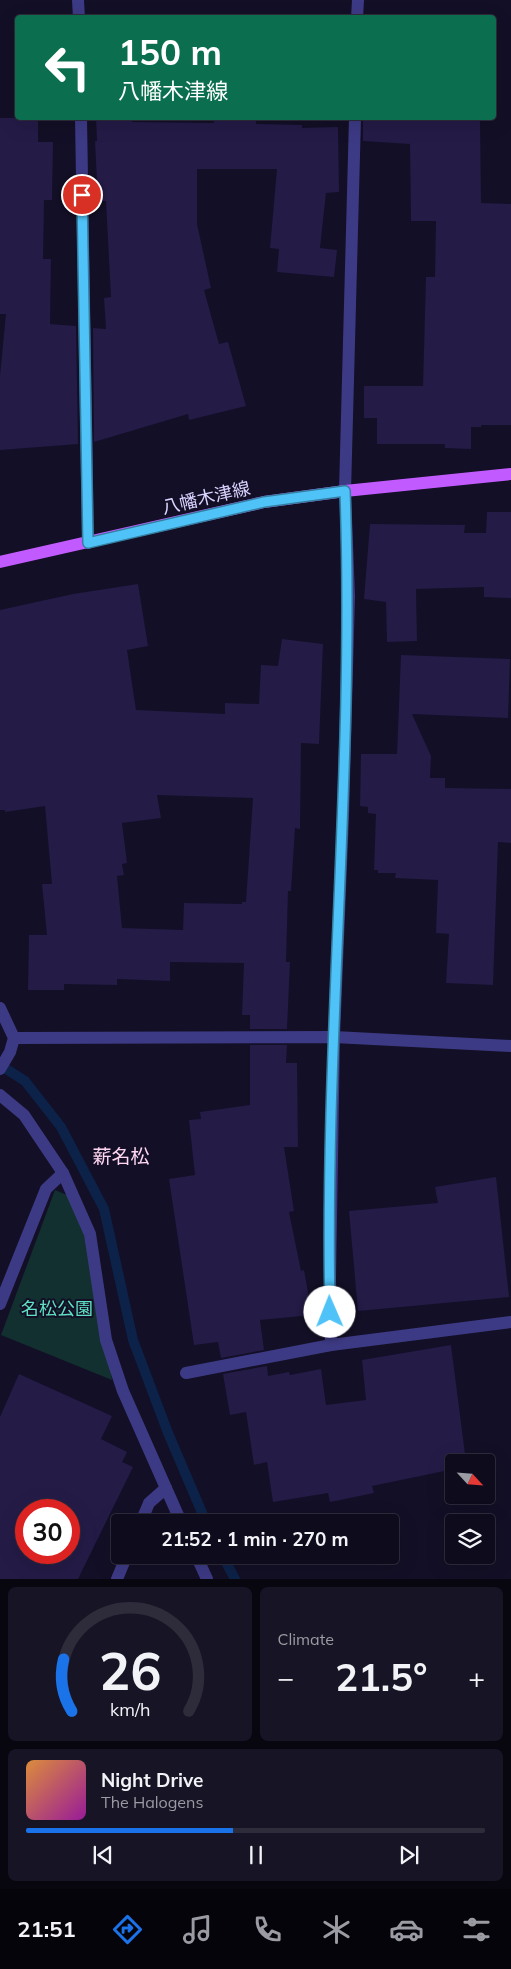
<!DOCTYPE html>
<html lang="en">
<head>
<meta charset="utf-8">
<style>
  :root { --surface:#0e0b1c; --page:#171425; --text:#f1f3f6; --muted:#9b9ba3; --line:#2e2b3b; --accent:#1a73e8 }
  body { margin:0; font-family:Mulish,"Noto Sans JP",sans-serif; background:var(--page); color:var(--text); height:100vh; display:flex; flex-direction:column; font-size:19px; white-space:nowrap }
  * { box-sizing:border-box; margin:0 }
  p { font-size:16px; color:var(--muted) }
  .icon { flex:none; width:28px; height:28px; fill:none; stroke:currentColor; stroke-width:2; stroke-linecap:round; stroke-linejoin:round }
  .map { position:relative; height:1579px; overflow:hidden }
  .drawer { display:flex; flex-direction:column; gap:8px; padding:8px; background:#08060f; flex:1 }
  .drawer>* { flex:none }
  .top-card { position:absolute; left:15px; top:15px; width:481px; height:105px; border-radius:5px; box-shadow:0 5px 20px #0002,0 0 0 1px var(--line); background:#0b6e4f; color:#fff; overflow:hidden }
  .needle { width:32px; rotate:116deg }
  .controls { position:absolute; left:445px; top:1454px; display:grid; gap:10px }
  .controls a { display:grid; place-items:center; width:50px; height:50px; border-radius:5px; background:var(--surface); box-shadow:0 5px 20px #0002,0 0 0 1px var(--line); font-size:25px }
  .speed { position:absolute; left:15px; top:1499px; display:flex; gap:10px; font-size:25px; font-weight:700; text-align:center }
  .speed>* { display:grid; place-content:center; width:65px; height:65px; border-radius:50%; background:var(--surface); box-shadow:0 5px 20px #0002,0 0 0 1px var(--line); line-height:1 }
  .speed .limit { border:8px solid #d22; background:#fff; color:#111 }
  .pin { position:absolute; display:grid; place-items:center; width:42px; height:42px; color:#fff; margin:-21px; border:2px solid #fff; border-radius:50%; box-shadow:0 1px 5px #0007 }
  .me { position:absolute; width:55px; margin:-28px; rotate:359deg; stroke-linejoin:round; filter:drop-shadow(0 0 4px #0008) }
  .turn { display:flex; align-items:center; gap:18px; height:105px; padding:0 20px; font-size:22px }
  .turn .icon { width:65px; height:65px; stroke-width:2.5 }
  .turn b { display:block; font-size:35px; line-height:42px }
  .big { font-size:38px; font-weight:700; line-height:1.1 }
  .drawer .tile { flex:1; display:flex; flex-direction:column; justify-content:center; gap:8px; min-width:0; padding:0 18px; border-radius:8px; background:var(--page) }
  .drawer .dial { align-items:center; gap:0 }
  .dial svg { height:130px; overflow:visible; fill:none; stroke:var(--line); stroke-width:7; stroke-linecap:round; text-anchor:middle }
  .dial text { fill:var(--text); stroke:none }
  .song { display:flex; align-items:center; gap:15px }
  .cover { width:60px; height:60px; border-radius:8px; background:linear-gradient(135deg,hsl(30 70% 55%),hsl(300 70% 35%)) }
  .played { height:5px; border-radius:2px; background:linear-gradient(90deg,var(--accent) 45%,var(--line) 45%) }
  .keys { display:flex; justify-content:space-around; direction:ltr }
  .heat { display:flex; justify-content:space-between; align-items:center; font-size:28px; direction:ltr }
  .drawer .tiles { flex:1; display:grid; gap:8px; grid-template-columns:1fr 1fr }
  .tile:last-child { grid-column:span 2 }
  .trip { position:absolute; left:111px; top:1514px; width:288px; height:50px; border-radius:5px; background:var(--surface); box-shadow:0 5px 20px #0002,0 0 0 1px var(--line); font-weight:700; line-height:50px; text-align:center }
  .dock { display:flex; height:80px; justify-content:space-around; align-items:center; background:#06040b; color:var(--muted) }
  .dock .icon { width:35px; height:35px }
  .dock .active { color:var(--accent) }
  .dock b { font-size:22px; color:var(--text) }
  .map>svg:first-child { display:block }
  .green { fill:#12302f }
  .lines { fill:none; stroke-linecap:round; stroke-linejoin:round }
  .stream { stroke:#0c2248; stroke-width:10 }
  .building { fill:#241b47; fill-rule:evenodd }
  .minor { stroke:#3d3a85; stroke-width:12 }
  .major { stroke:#c25bff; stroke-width:12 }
  .route-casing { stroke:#337fa1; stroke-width:12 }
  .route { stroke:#4fc3f7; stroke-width:9 }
  .labels { text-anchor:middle; stroke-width:4; stroke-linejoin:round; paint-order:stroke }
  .street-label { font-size:18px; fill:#d9d4ff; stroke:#130f26 }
  .park-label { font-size:18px; fill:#5fe0c0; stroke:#130f26 }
  .neighbourhood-label { font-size:19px; fill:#ffd6f0; stroke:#130f26 }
</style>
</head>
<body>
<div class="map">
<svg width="511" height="1579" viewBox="0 0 511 1579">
  <rect width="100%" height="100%" fill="#130f26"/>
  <polygon class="green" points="55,1190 74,1198 90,1234 112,1380 1,1335"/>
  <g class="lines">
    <g class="stream">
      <polyline points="0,1065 25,1081 61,1127 104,1209 133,1340 168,1433 206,1522"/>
      <polyline points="222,1555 235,1579"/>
    </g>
  </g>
  <g class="building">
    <polygon points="0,118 38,118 38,142 53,142 52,200 44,200 43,259 51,259 50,324 76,326 78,444 0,450 0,376 6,314 0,314"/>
    <polygon points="96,118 132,118 132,122 214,123 214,118 256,118 256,124 302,125 302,128 338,127 339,192 326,193 320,248 337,250 334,277 277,272 279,249 270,248 277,169 197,169 197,224 211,288 204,290 219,344 228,342 246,406 189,420 188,414 94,442 93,328 106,329 104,298 111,297 106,201 98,201 95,141 97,141"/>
    <polygon points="363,118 480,118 481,203 511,204 511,425 481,425 481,427 471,427 471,449 445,448 445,444 377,444 377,418 364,418 364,386 423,386 426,277 435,277 436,221 411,221 410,144 363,141"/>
    <polygon points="487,512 511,512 511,598 484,597 484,587 416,589 417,641 387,642 386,602 364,599 370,524 465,525 464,533 486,533"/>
    <path d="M138,584L148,646L127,650L136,710L225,714V703L259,704L261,665L278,666L282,639L323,644L319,744L301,743L300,829L295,828L291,891H288L286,962H290L287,1029H250V1015H242L244,963L170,962V981L117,979V985L64,984V990H28L29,935H47L42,884H52L45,806L5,812V810H0V610L73,594ZM157,795L253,798L246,902H242V904L184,903L183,930L122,928L117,876L124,875L122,864L127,863L122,823L161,818Z"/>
    <polygon points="401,655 510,659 508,718 412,714 431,756 430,778 445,778 445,788 511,789 511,843 498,842 493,985 446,983 449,934 436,933 438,880 395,878 396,873 378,873 378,870 374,870 376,814 368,813 368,807 360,806 361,754 397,754"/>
    <polygon points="250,1045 287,1045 286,1063 297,1063 298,1147 284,1147 294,1211 289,1212 301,1271 304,1270 312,1315 260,1320 264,1350 221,1358 218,1342 194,1345 169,1179 195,1175 189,1120 201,1119 200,1112 250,1105"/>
    <polygon points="496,1177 509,1297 358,1311 349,1211 438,1203 435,1187"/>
    <polygon points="451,1345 466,1462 454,1462 454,1469 372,1486 374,1493 330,1502 328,1493 273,1502 267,1462 254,1465 246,1412 230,1415 223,1374 267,1366 268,1376 289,1372 290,1375 321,1369 326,1405 366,1400 362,1360"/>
    <path d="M19,1374L112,1416L101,1439L127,1452L122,1462L133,1467L78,1579H0V1417ZM26,1510H69V1552H26Z"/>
    <polygon points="488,1515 492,1560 461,1563 460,1555 486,1555 486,1522 457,1522 456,1519"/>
  </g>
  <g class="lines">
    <g class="minor">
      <polyline points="78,0 79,18"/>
      <polyline points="357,18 358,0"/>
      <polyline points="81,118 88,543"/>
      <polyline points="0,1008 14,1038 10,1052 0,1069"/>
      <polyline points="14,1038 334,1037 511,1046"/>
      <polyline points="0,1095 24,1115 63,1173 90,1234 106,1340 123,1391 181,1522"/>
      <polyline points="0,1304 46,1189 63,1173"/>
      <polyline points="331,1345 330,1279 334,1037 343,816 349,596 345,491 355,118"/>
      <polyline points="186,1373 331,1345 511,1322"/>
      <polyline points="141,1522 149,1503 166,1488"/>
      <polyline points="196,1555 207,1579"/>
      <polyline points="117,1579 127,1555"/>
    </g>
    <polyline class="major" points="0,562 264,502 345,491 511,474"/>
  </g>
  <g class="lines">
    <defs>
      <path id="route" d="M82,195L88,543L264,502L345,491C355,765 324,1038 330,1312"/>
    </defs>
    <use href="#route" class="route-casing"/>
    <use href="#route" class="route"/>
  </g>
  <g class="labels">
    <g class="street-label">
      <text transform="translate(206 498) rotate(-13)" y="6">八幡木津線</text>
    </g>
    <g class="park-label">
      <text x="57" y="1315">名松公園</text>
    </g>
    <g class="neighbourhood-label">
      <text x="121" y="1163">薪名松</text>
    </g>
  </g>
</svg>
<div class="controls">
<a><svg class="needle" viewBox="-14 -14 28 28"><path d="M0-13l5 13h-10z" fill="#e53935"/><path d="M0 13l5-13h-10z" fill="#9b9ba3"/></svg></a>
<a><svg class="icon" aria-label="layers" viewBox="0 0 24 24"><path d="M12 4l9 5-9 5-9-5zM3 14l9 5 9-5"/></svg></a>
</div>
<div class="speed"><div class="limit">30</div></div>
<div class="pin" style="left:82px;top:195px;background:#d93025"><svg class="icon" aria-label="arrive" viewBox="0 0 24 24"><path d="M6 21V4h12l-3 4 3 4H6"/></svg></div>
<svg class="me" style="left:330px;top:1312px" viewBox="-20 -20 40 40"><circle r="19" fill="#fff"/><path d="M0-13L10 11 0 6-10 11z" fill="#4fc3f7"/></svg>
<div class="trip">21:52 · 1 min · 270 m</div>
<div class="top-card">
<div class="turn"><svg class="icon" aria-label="left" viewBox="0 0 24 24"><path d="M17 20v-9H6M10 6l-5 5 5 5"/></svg><div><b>150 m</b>八幡木津線</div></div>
</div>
</div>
<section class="drawer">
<div class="tiles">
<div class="tile dial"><svg viewBox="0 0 100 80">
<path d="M14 69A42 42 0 1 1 86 69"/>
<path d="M14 69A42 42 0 0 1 9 37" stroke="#1a73e8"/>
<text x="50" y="56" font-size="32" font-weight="700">26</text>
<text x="50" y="72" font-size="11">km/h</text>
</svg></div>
<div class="tile"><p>Climate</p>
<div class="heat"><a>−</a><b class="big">21.5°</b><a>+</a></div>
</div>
<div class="tile">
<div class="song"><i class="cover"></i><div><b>Night Drive</b><p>The Halogens</p></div></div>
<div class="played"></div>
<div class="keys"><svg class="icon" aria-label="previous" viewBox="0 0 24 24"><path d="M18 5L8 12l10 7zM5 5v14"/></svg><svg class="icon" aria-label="pause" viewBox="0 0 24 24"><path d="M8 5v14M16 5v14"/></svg><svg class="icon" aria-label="next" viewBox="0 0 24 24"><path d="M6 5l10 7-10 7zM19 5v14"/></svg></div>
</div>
</div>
</section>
<nav class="dock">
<b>21:51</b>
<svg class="icon active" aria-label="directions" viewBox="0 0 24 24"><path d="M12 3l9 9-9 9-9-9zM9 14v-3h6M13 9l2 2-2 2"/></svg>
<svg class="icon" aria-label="music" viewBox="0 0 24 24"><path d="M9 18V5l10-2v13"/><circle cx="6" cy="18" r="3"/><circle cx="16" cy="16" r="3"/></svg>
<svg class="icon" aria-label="phone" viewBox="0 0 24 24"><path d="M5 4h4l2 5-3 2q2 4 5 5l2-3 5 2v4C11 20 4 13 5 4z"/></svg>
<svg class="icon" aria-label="climate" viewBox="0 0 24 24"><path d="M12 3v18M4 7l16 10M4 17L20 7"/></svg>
<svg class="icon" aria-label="car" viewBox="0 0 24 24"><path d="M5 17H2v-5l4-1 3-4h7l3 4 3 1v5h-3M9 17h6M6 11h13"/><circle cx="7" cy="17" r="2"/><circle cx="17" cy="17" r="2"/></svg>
<svg class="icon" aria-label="filters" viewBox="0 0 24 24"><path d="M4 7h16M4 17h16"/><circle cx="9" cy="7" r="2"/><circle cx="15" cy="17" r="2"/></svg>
</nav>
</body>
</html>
